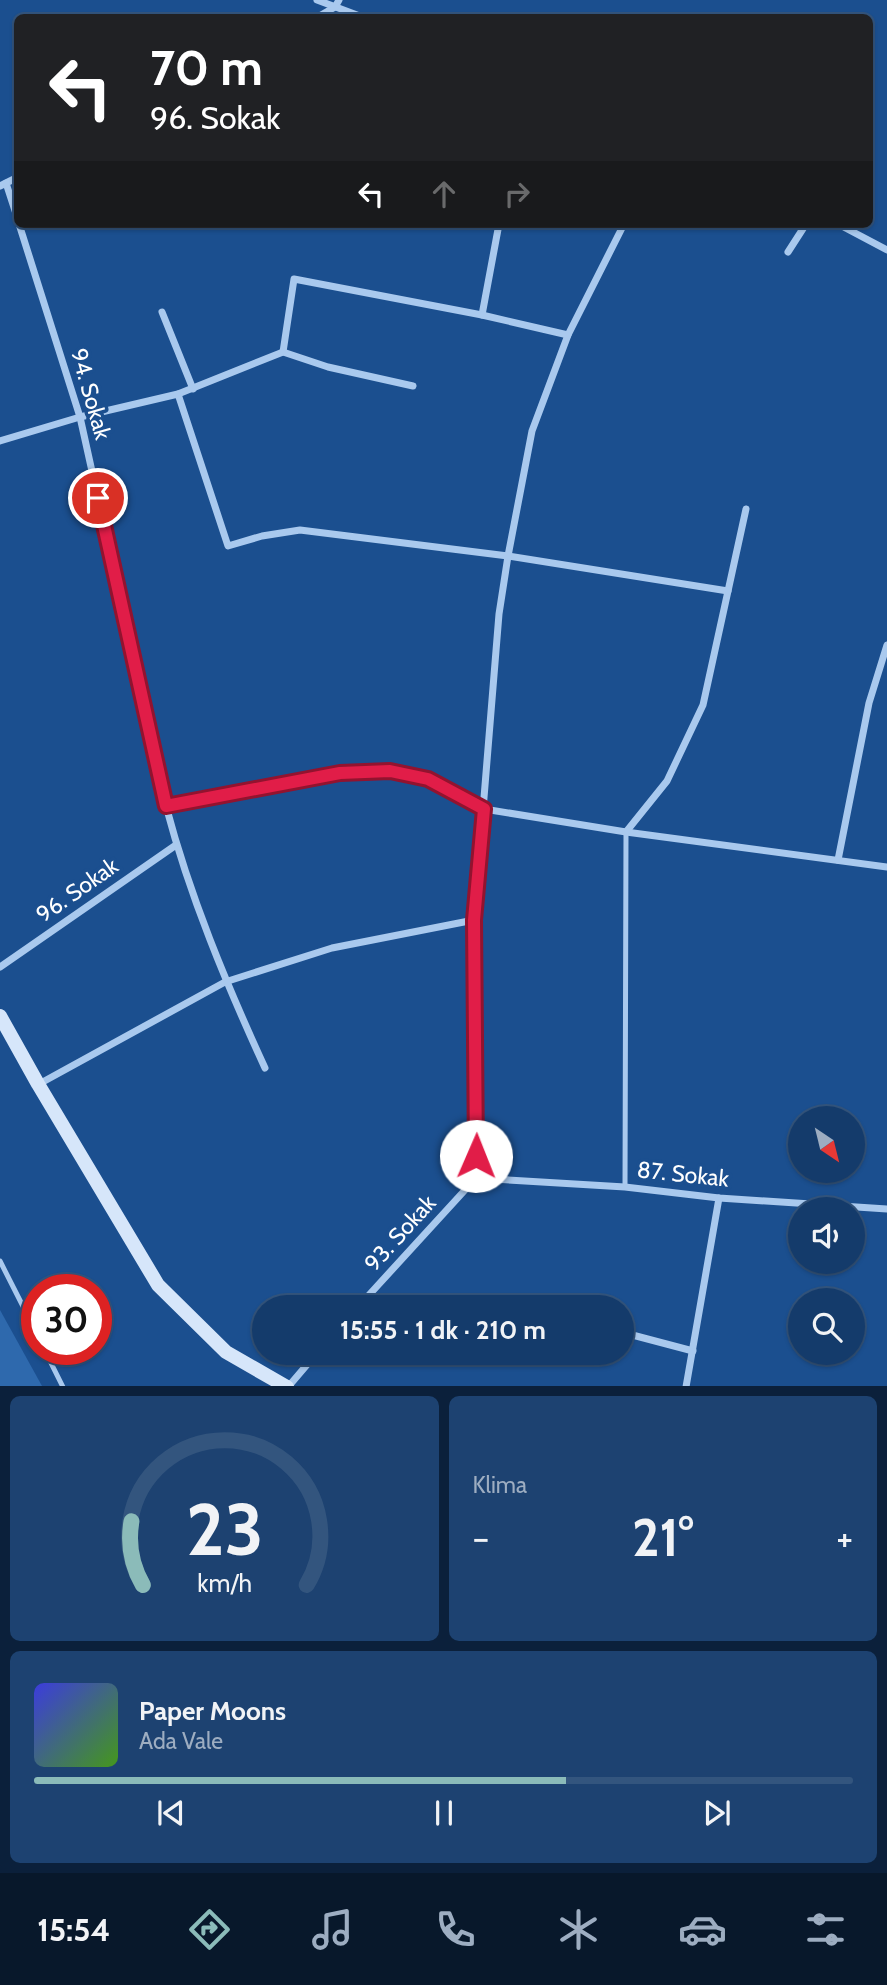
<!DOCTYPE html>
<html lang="tr">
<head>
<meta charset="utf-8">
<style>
  :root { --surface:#143b6b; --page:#1d4271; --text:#f1f3f6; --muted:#9dadc1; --line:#33557e; --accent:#8bbbb9 }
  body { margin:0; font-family:Cabin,sans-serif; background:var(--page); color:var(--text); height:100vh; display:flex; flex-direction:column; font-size:26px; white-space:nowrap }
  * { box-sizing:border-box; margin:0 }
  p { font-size:23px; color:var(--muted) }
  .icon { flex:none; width:38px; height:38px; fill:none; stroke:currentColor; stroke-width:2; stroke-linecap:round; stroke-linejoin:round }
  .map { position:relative; height:1386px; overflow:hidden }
  .drawer { display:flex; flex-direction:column; gap:10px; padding:10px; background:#0b203b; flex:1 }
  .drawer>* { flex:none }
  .banner { position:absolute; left:14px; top:14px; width:859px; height:214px; border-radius:10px; box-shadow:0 2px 5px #0004,0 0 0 2px var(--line); background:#202124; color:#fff; overflow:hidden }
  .needle { width:46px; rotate:145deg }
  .buttons { position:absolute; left:788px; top:1106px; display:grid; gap:14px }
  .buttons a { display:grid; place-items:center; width:77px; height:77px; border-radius:50%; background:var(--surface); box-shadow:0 2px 5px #0004,0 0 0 2px var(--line); font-size:35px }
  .speed { position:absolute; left:21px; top:1274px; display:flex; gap:14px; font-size:35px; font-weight:700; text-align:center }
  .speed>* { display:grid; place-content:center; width:91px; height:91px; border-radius:50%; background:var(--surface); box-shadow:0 2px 5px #0004,0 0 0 2px var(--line); line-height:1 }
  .speed .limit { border:10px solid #d22; background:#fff; color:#111 }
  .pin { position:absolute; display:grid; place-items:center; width:60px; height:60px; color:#fff; margin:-30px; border:4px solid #fff; border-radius:50%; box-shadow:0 2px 7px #0007 }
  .me { position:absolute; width:77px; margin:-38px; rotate:1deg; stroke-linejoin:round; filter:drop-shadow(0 0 5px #0008) }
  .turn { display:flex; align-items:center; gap:24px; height:147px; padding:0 21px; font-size:32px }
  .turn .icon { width:91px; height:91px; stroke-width:2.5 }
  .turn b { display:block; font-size:49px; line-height:60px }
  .lanes { display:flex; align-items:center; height:66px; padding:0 21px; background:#0003; justify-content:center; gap:35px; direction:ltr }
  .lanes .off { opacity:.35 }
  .big { font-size:52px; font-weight:800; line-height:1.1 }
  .drawer .card { flex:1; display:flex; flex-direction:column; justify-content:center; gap:10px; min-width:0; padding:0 24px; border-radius:10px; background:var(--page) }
  .drawer .dial { align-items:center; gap:0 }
  .dial svg { height:182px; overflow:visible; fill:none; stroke:var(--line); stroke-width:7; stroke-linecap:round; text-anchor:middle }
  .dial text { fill:var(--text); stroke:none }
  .song { display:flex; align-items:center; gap:21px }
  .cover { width:84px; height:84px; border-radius:10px; background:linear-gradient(135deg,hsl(240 70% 55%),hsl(100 70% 35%)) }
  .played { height:7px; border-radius:4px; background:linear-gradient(90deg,var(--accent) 65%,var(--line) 65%) }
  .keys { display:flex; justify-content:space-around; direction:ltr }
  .heat { display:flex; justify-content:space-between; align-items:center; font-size:38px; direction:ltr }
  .drawer .tiles { flex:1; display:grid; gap:10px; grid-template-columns:1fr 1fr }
  .card:last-child { grid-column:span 2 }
  .trip { position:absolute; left:252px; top:1295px; width:382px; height:70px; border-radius:35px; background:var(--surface); box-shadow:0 2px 5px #0004,0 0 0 2px var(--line); font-weight:800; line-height:70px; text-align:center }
  .tab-bar { display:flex; height:112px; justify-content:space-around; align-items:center; background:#08182b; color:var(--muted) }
  .tab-bar .icon { width:49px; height:49px }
  .tab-bar .on { color:var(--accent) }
  .tab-bar b { font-size:32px; color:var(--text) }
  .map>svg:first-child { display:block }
  .green { fill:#2e69ad }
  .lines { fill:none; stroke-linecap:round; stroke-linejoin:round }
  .lane { stroke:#a9c9ee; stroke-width:5 }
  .street { stroke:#a9c9ee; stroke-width:7 }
  .secondary { stroke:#d6e6fa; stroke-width:14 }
  .route-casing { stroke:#92132f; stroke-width:18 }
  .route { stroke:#e11d48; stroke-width:12 }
  .labels { text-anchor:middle; stroke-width:7; stroke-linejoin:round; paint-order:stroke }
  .street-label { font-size:23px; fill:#fff; stroke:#1b4f8f }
</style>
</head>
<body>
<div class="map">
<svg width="887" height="1387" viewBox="0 0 887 1387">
  <rect width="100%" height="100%" fill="#1b4f8f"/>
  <polygon class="green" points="0,1310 42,1386 0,1386"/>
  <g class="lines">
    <g class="lane">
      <polyline points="625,1187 626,832"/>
      <polyline points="0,1261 37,1334"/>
      <polyline points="44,1349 63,1387"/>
    </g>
    <g class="street">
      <polyline points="317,0 365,18"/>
      <polyline points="316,18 335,7 339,0"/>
      <polyline points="6,183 18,220"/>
      <polyline points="0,186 18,177"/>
      <path d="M19,224L80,417L166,806C190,897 226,983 265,1068"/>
      <polyline points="838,224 887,250"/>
      <polyline points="788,252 806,224"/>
      <polyline points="162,312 193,389"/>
      <polyline points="482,315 499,224"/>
      <polyline points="283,352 294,279 482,315 568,335"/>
      <polyline points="178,394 228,546 262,536 300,530 508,556 728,591"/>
      <polyline points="0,441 80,417 178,394 283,352 328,367 413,386"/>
      <polyline points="166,806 340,773 390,771 428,779 484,809 626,832 887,867"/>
      <polyline points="626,832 667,781 703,705 746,509"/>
      <polyline points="838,860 869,703 887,645"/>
      <polyline points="0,967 176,845"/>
      <polyline points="39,1084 225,982 332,948 474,920"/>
      <polyline points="476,1178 625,1187 719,1198 887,1209"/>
      <polyline points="358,1307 476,1178 477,1133 474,920 499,614 508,556 532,431 568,335 624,224"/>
      <polyline points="621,1332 693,1351"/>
      <polyline points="288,1387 317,1353"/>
      <polyline points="686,1387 719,1198"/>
    </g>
    <polyline class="secondary" points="0,1016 38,1084 158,1285 226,1352 287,1387"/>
  </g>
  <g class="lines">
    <defs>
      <polyline id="route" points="98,498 166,806 340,773 390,771 428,779 484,809 474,920 476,1156"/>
    </defs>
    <use href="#route" class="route-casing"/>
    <use href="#route" class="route"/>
  </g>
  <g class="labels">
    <g class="street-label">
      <text transform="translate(91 394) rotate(74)" y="8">94. Sokak</text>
      <text transform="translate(77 890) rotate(-35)" y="8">96. Sokak</text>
      <text transform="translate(683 1174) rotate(6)" y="8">87. Sokak</text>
      <text transform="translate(400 1233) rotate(-48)" y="8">93. Sokak</text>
    </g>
  </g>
</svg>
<div class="buttons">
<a><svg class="needle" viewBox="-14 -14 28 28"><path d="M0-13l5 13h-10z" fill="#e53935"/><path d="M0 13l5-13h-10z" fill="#9dadc1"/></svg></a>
<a><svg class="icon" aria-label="sound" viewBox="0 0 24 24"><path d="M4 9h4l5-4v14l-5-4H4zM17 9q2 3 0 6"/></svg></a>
<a><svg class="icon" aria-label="search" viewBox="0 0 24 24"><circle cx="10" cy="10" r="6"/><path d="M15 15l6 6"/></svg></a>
</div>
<div class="speed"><div class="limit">30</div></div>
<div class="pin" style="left:98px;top:498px;background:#d93025"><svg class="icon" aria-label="arrive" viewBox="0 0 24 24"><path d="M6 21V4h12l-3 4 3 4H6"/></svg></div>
<svg class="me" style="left:476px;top:1156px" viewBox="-20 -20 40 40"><circle r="19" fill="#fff"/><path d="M0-13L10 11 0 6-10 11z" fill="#e11d48"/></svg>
<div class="trip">15:55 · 1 dk · 210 m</div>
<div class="banner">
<div class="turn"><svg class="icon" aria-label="left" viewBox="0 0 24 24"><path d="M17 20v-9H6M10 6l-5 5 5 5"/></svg><div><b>70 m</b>96. Sokak</div></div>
<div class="lanes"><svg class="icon" aria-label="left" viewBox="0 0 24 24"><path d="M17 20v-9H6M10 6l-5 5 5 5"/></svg><svg class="icon off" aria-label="ahead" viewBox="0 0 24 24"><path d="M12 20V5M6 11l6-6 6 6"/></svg><svg class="icon off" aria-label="right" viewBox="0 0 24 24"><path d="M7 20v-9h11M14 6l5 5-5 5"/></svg></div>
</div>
</div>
<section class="drawer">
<div class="tiles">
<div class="card dial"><svg viewBox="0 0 100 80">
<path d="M14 69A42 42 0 1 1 86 69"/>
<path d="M14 69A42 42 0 0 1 9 41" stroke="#8bbbb9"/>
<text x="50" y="56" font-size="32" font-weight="700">23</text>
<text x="50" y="72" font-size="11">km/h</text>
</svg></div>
<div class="card"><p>Klima</p>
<div class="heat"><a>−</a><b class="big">21°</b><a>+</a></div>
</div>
<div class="card">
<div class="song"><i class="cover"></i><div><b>Paper Moons</b><p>Ada Vale</p></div></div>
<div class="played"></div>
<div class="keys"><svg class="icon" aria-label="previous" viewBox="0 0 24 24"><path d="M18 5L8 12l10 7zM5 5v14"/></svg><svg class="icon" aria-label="pause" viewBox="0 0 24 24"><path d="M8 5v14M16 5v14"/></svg><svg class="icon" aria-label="next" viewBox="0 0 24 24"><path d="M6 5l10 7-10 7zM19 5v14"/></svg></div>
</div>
</div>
</section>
<nav class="tab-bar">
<b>15:54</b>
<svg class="icon on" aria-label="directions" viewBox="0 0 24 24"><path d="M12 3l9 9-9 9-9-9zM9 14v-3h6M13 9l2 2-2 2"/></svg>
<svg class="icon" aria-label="music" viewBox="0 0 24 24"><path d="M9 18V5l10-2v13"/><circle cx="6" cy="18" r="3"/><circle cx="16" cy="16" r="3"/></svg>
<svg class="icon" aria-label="phone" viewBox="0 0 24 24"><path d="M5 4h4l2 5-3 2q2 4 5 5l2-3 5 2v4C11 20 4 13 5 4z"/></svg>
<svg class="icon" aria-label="climate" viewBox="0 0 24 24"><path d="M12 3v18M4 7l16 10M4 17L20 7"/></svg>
<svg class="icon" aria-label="car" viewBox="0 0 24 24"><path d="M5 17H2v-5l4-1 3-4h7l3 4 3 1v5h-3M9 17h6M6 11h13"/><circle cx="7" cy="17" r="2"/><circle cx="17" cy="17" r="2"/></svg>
<svg class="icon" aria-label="filters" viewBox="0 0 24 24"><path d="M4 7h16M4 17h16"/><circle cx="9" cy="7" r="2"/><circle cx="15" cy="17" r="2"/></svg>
</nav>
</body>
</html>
